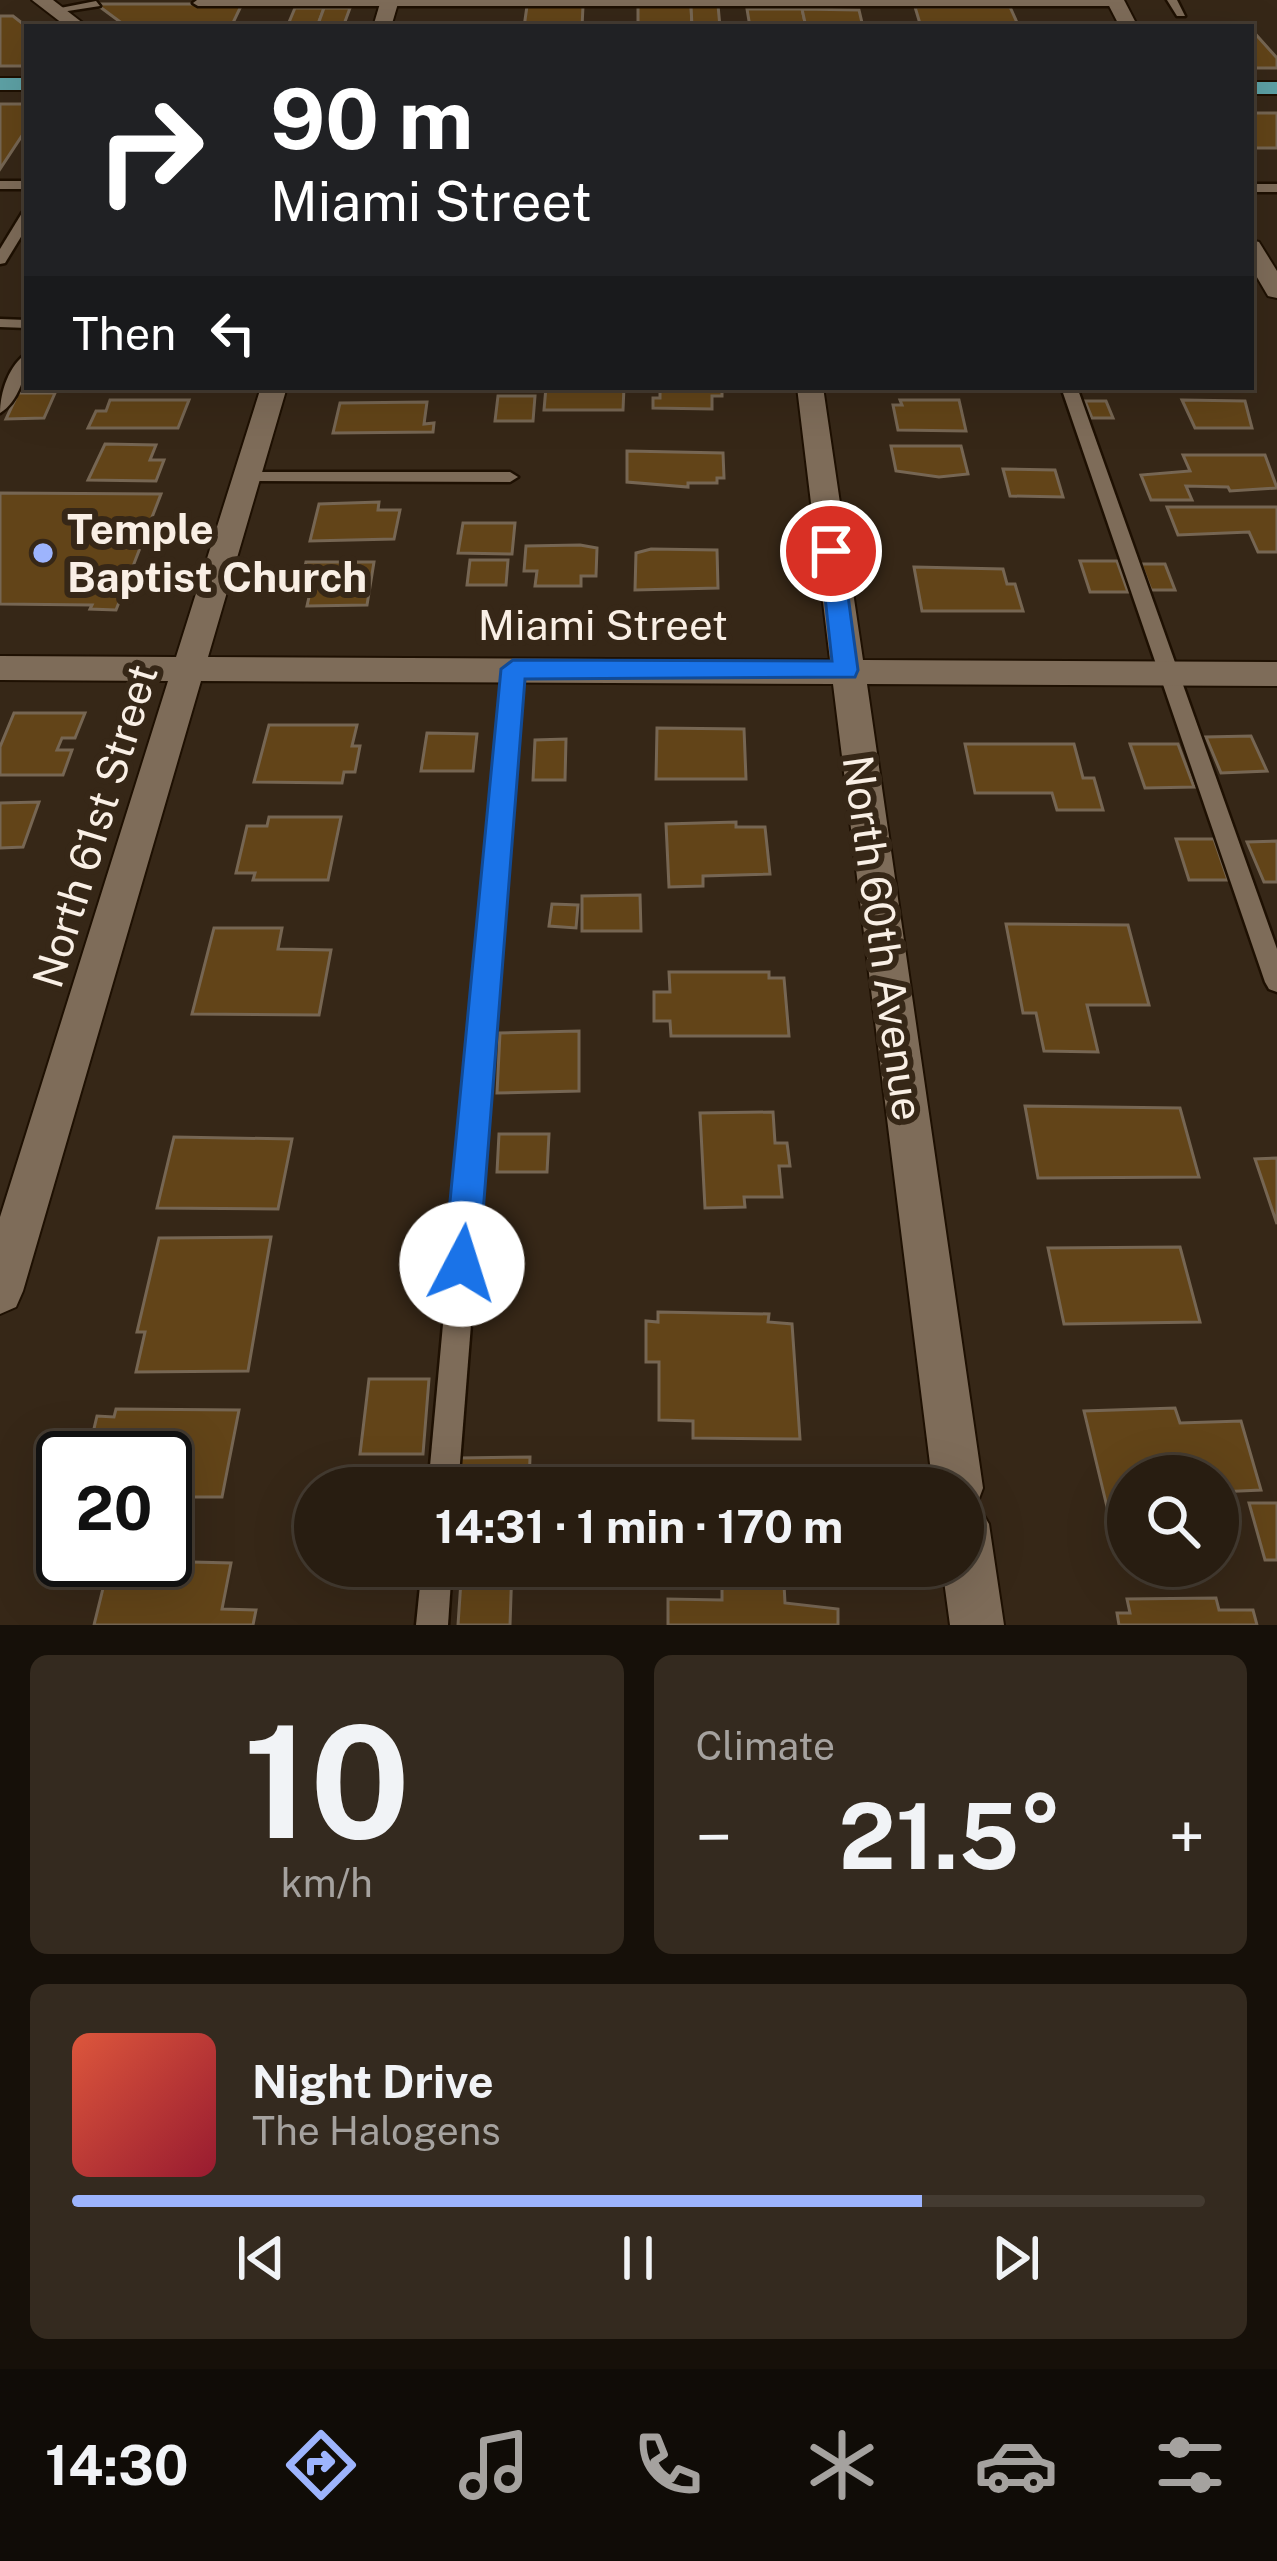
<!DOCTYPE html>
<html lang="en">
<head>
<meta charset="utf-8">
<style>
  :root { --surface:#281d11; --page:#342a1f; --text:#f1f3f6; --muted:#a5a29f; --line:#443b31; --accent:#9db4fd }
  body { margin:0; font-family:"Public Sans",sans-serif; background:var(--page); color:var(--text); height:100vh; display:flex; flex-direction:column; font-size:45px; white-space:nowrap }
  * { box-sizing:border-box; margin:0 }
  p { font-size:39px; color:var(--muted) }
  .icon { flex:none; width:66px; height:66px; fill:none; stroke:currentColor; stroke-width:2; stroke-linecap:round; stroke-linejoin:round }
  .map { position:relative; height:1625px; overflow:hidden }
  .details { display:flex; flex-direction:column; gap:30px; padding:30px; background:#161009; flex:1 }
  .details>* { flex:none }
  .hud { position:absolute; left:24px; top:24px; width:1230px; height:366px; border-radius:0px; box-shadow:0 12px 48px #0002,0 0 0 3px var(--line); background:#202124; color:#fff; overflow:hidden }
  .tools { position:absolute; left:1107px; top:1455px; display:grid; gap:24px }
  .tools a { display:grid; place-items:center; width:132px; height:132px; border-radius:50%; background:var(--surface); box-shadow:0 12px 48px #0002,0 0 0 3px var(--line); font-size:60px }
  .speed { position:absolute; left:36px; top:1431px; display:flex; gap:24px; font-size:60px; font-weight:700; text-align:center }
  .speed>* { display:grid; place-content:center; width:156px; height:156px; border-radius:50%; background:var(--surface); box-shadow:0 12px 48px #0002,0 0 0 3px var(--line); line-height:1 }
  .speed .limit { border:6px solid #111; border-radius:18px; background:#fff; color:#111 }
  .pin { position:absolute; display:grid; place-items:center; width:102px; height:102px; color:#fff; margin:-51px; border:6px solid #fff; border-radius:50%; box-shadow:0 3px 12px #0007 }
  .me { position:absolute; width:132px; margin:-66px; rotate:5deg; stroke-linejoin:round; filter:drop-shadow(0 0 9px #0008) }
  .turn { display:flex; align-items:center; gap:42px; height:252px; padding:0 48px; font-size:54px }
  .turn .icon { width:156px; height:156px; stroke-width:2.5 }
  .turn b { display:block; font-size:84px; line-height:102px }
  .then { display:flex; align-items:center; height:114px; padding:0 48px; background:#0003; gap:24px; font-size:45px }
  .big { font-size:90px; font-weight:700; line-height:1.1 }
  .details .widget { flex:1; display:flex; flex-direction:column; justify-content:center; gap:18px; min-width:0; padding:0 42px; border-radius:18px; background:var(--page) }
  .details .dial { align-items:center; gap:0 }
  .dial b { font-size:156px; line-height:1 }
  .song { display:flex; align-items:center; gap:36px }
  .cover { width:144px; height:144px; border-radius:18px; background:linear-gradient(135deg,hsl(10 70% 55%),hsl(350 70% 35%)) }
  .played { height:12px; border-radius:6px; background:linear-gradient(90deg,var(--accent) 75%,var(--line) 75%) }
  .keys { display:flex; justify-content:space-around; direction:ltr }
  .heat { display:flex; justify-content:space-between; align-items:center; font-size:66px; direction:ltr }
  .details .tiles { flex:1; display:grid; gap:30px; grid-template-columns:1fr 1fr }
  .widget:last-child { grid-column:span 2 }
  .trip { position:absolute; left:294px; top:1467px; width:690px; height:120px; border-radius:60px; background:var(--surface); box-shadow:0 12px 48px #0002,0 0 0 3px var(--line); font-weight:700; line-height:120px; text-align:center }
  .dock { display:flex; height:192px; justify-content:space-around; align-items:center; background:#100c07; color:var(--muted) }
  .dock .icon { width:84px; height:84px }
  .dock .selected { color:var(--accent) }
  .dock b { font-size:54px; color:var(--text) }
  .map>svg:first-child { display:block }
  .building { fill:#624418; stroke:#766653; stroke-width:3 }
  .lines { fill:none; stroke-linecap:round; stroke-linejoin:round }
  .lane-casing { stroke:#1e1002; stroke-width:5 }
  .street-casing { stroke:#1e1002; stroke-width:4 }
  .secondary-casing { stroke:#1e1002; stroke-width:4 }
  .primary-casing { stroke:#1e1002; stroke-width:4 }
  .lane { fill:#7e6c59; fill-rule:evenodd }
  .street { fill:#7e6c59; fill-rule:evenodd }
  .secondary { fill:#7e6c59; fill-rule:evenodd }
  .primary { fill:#5ea2a6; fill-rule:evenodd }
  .route { fill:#1a73e8; stroke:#114b97; stroke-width:3 }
  .poi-dot { fill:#9db4fd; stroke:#362717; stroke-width:4.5 }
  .labels { text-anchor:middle; stroke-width:12; stroke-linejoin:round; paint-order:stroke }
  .poi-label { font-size:42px; font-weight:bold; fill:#f9efe5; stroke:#362717; text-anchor:start }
  .street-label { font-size:42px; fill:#f9efe5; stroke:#362717 }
</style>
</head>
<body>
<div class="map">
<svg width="1277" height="1625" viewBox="0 0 1277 1625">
  <rect width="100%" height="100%" fill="#362717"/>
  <g class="building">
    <polygon points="96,4 242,4 231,27 127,27"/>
    <polygon points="638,5 691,5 692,27 638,27"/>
    <polygon points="691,5 718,5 720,27 692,27"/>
    <polygon points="527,6 583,6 582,27 524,27"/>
    <polygon points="915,7 1010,7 1019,27 921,27"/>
    <polygon points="295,8 324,8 317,27 287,27"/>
    <polygon points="324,8 350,8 343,27 317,27"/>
    <polygon points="747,9 802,9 806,27 750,27"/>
    <polygon points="802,9 859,10 863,27 806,27"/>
    <polygon points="0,16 13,16 27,27 27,66 0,66"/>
    <polygon points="1251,29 1277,58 1277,68 1254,68 1251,64"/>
    <polygon points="0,104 27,104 27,128 0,169"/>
    <rect x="1251" y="113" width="26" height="35"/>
    <polygon points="546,387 624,387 623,410 544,410"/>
    <polygon points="660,387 722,387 722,396 712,396 712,409 653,408 653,398 660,398"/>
    <polygon points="18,393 55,393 44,418 6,419"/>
    <polygon points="498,396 535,396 533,421 495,421"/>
    <polygon points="110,400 189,400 178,428 88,428 96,411 106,411"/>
    <polygon points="900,400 959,400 966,431 898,430 893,405 902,405"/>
    <polygon points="1182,400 1245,401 1252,428 1195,428"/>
    <polygon points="1085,401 1106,401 1113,418 1092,418"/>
    <polygon points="427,402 424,424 434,423 433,432 333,433 340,403"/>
    <polygon points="105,444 156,445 150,460 164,460 156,481 88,480"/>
    <polygon points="891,446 961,446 968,474 939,477 896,471"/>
    <polygon points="627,451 723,453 724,478 717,478 717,483 688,483 688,487 627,482"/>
    <polygon points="1183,455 1265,455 1277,488 1230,491 1228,487 1186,486 1192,500 1151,500 1141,475 1190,471"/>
    <polygon points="1003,469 1055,470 1063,497 1010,496"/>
    <polygon points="0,493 161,494 116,610 90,609 92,605 0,604"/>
    <polygon points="379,502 378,510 400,510 394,539 310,541 319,504"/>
    <polygon points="1167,507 1277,507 1277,552 1258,552 1249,532 1178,535"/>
    <polygon points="463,523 515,523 512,554 458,553"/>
    <polygon points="580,545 597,548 596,576 581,576 581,586 535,586 537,571 524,571 526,546"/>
    <polygon points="651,549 717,550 718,588 635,590 636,553"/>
    <polygon points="470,560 508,560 506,585 467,585"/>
    <polygon points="1080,561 1117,561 1128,592 1090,592"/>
    <polygon points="306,562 374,562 367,605 307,606 311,588 300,588"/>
    <polygon points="1141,564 1165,564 1175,590 1151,590"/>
    <polygon points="914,567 1003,569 1007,584 1015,584 1023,611 922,611"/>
    <polygon points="14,713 85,713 75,738 62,738 57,750 72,750 63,775 0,775 0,747"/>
    <polygon points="269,725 357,725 352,746 360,746 355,772 344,772 342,783 254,782"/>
    <polygon points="657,728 744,729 746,779 656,779"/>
    <polygon points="427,733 477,734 473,771 421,771"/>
    <polygon points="1251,736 1267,771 1221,773 1206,737"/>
    <polygon points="566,739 565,780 533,780 535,740"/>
    <polygon points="965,744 1074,744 1083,778 1094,778 1103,810 1057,810 1052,793 975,793"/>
    <polygon points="1130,744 1178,744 1194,787 1145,788"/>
    <polygon points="39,802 23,847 0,848 0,803"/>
    <polygon points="269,817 341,817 328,880 253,880 255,873 236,873 247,826 267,826"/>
    <polygon points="736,822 736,827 765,827 770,874 703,876 703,886 669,887 666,824"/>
    <polygon points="1176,839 1214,839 1228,880 1189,880"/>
    <polygon points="1277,841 1277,882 1264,882 1247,842"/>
    <polygon points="640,895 641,931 582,931 582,896"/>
    <polygon points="552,904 578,905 576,928 549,926"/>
    <polygon points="1006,924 1128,925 1149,1005 1087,1005 1098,1052 1044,1051 1036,1013 1023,1013"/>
    <polygon points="214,928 282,928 278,949 331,950 319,1015 192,1014"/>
    <polygon points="669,972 769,972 769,978 784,978 789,1036 671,1036 670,1021 654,1021 654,992 670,992"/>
    <polygon points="579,1031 579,1091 497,1093 500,1033"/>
    <polygon points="1025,1106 1180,1108 1199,1177 1038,1178"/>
    <polygon points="773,1112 775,1143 787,1143 790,1166 779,1166 782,1197 744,1197 745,1207 705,1208 700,1113"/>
    <polygon points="499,1134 549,1134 547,1172 497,1172"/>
    <polygon points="174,1137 292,1139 278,1209 157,1208"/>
    <polygon points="1277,1158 1277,1224 1255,1159"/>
    <polygon points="271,1237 248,1371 136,1372 145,1332 137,1332 159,1238"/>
    <polygon points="1180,1247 1200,1322 1064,1324 1048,1248"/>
    <polygon points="658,1312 769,1314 768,1322 792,1324 800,1439 693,1438 693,1421 659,1420 659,1362 646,1362 646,1321 658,1322"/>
    <polygon points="369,1379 429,1379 423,1454 360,1454"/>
    <polygon points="1175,1408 1180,1423 1241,1421 1261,1490 1218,1492 1218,1476 1128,1476 1128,1510 1108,1511 1084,1411"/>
    <polygon points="116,1409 239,1410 222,1497 165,1497 165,1458 87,1458 97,1416 114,1417"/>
    <polygon points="530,1457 529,1488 457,1488 459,1458"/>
    <polygon points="1249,1503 1277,1503 1277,1560 1265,1560"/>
    <polygon points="110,1560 231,1563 222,1609 256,1610 253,1625 94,1625"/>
    <polygon points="462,1566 512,1566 510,1625 458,1625"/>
    <polygon points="722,1566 783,1566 785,1603 838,1609 838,1625 668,1625 668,1599 722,1600"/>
    <polygon points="1216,1598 1219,1610 1253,1610 1257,1625 1119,1625 1117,1613 1130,1613 1127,1599"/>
  </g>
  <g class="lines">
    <defs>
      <g id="lane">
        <polygon points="1118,0 1122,3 1117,6 198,6 193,3 197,0"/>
        <polygon points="1167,0 1177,0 1185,16 1177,16"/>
        <polygon points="96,1 100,6 55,13 50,10"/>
        <rect x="0" y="181" width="27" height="8"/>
        <rect x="1251" y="184" width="26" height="8"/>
        <polygon points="27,212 27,227 5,263 0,264 0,249 22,213"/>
        <polygon points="0,319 27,320 27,328 0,327"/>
        <path d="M27,353C27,374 18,402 0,413C0,392 9,365 27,353Z"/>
        <polygon points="1061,387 1077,387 1277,949 1277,992 1269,989 1265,982"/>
        <polygon points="247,472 510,472 518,477 510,482 241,481 239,477"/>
        <polygon points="513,662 523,669 458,1488 428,1488 503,669"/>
        <polygon points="422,1566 452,1566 448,1625 416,1625"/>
      </g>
      <g id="street">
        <polygon points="381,0 399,0 391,27 373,27"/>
        <polygon points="261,387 287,387 208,657 830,660 797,387 823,387 863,660 1277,662 1277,686 867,684 983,1488 977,1504 989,1524 1004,1625 950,1625 942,1566 963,1566 963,1488 933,1488 833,684 201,681 23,1291 16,1307 0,1314 0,1217 168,681 0,680 0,656 176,657"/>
      </g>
      <g id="secondary">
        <polygon points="32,0 53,0 88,27 67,27"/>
        <polygon points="1106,0 1124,0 1138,27 1120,27"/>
        <polygon points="1251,240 1259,242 1277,271 1277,298 1268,296 1251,267"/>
      </g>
      <g id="primary">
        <rect x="0" y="78" width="27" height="12"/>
        <rect x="1251" y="82" width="26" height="12"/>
      </g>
    </defs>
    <use href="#lane" class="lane-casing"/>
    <use href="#street" class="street-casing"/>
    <use href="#secondary" class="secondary-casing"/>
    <use href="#primary" class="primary-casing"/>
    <use href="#lane" class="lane"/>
    <use href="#street" class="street"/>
    <use href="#secondary" class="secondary"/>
    <use href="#primary" class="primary"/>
  </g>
  <polygon class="route" points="831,544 842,551 858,670 855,677 525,679 479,1264 474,1277 462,1282 449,1277 444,1264 501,669 513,660 832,661 820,551"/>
  <circle class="poi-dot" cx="43" cy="553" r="12"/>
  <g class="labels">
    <g class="poi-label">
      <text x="67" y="544">Temple<tspan x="67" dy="48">Baptist Church</tspan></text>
    </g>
    <g class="street-label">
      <text x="603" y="640">Miami Street</text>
      <text transform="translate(95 826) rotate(-73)" y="15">North 61st Street</text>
      <text transform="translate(883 938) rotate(82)" y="15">North 60th Avenue</text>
    </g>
  </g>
</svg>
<div class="tools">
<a><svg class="icon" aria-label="search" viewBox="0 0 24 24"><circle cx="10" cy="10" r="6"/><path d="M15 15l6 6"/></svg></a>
</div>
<div class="speed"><div class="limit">20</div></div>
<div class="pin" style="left:831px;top:551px;background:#d93025"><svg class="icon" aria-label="arrive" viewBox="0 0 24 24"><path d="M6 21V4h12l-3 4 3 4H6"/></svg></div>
<svg class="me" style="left:462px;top:1264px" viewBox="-20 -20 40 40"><circle r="19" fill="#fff"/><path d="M0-13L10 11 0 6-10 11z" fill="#1a73e8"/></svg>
<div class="trip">14:31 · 1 min · 170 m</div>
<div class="hud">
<div class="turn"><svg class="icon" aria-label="right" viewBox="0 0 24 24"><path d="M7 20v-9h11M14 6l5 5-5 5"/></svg><div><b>90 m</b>Miami Street</div></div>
<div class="then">Then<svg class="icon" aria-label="left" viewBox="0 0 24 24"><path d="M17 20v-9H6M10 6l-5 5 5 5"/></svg></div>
</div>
</div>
<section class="details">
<div class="tiles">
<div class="widget dial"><b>10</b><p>km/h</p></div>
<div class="widget"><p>Climate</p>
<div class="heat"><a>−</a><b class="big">21.5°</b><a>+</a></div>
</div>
<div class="widget">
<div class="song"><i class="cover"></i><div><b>Night Drive</b><p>The Halogens</p></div></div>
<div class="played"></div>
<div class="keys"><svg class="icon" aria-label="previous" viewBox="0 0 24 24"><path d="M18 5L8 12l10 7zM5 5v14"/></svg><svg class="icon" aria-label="pause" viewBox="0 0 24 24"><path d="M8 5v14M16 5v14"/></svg><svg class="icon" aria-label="next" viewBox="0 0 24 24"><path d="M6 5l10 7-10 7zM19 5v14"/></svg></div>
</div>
</div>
</section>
<nav class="dock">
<b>14:30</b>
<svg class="icon selected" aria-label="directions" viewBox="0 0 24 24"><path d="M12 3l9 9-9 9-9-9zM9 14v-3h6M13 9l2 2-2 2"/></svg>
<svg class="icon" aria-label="music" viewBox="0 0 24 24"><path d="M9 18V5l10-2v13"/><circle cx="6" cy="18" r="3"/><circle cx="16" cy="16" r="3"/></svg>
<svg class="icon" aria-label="phone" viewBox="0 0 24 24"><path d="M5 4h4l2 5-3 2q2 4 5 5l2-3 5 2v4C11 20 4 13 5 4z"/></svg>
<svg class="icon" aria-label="climate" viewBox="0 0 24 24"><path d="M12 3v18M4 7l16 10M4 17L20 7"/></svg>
<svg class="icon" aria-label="car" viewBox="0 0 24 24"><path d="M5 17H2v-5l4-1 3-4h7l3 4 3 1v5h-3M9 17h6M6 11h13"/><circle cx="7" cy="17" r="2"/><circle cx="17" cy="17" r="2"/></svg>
<svg class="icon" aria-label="filters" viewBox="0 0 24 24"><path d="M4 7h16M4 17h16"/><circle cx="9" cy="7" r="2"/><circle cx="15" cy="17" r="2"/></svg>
</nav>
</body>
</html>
